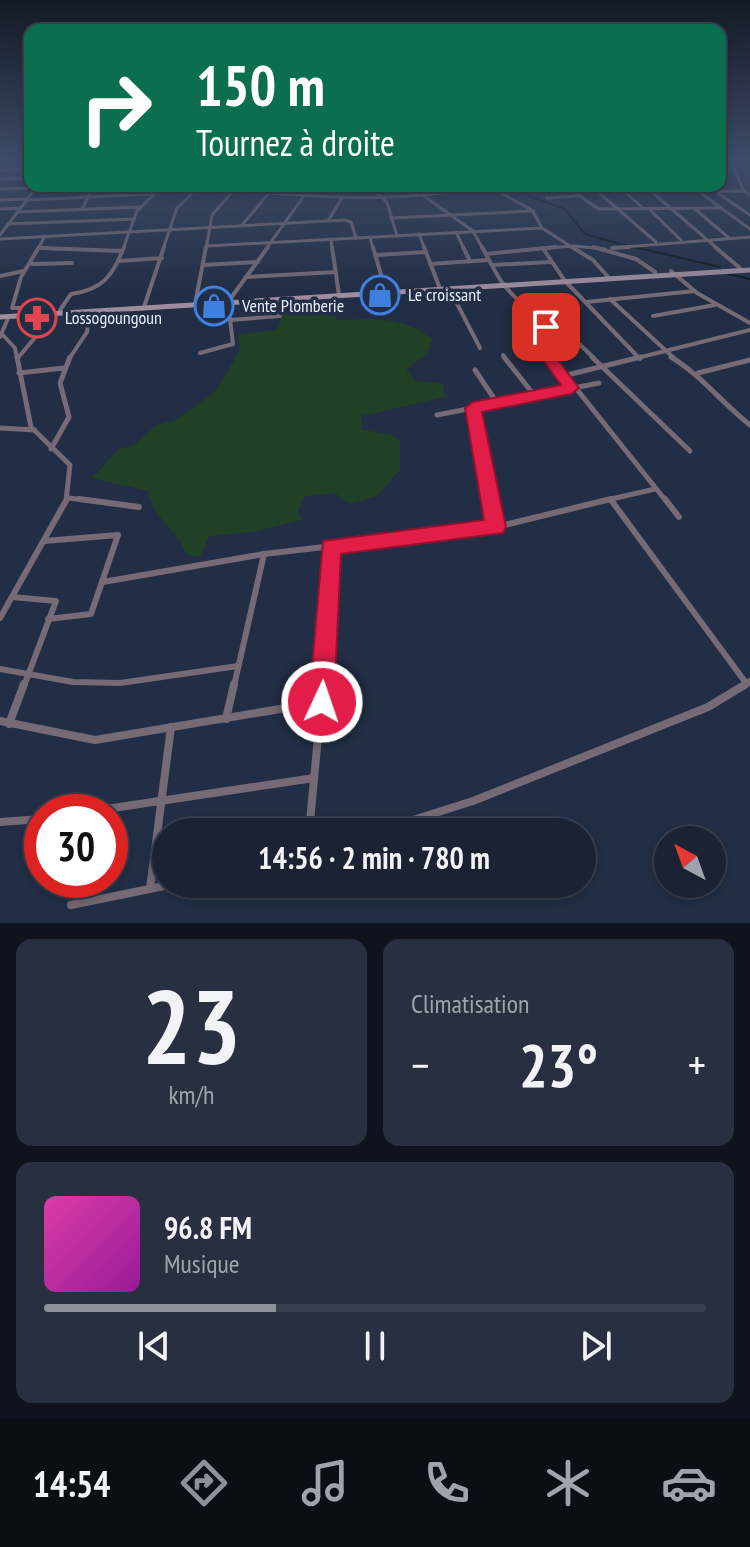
<!DOCTYPE html>
<html lang="fr">
<head>
<meta charset="utf-8">
<style>
  :root { --surface:#1a2234; --page:#272f40; --text:#f1f3f6; --muted:#9fa4ac; --line:#383f4f; --accent:#8c9099 }
  body { margin:0; font-family:"PT Sans Narrow",sans-serif; background:var(--page); color:var(--text); height:100vh; display:flex; flex-direction:column; font-size:30px; white-space:nowrap }
  * { box-sizing:border-box; margin:0 }
  p { font-size:26px; color:var(--muted) }
  .icon { flex:none; width:44px; height:44px; fill:none; stroke:currentColor; stroke-width:2; stroke-linecap:round; stroke-linejoin:round }
  .map { position:relative; height:923px; overflow:hidden }
  .details { display:flex; flex-direction:column; gap:16px; padding:16px; background:#0e131d; flex:1 }
  .details>* { flex:none }
  .banner { position:absolute; left:24px; top:24px; width:702px; height:168px; border-radius:16px; box-shadow:0 4px 12px #0003,0 0 0 2px var(--line); background:#0b6e4f; color:#fff; overflow:hidden }
  .needle { width:52px; rotate:319deg }
  .fabs { position:absolute; left:654px; top:826px; display:grid; gap:16px }
  .fabs a { display:grid; place-items:center; width:72px; height:72px; border-radius:50%; background:var(--surface); box-shadow:0 4px 12px #0003,0 0 0 2px var(--line); font-size:40px }
  .speed { position:absolute; left:24px; top:794px; display:flex; gap:16px; font-size:40px; font-weight:700; text-align:center }
  .speed>* { display:grid; place-content:center; width:104px; height:104px; border-radius:50%; background:var(--surface); box-shadow:0 4px 12px #0003,0 0 0 2px var(--line); line-height:1 }
  .speed .limit { border:12px solid #d22; background:#fff; color:#111 }
  .pin { position:absolute; display:grid; place-items:center; width:68px; height:68px; color:#fff; margin:-34px; border-radius:16px; box-shadow:0 4px 12px #0006 }
  .me { position:absolute; width:88px; margin:-44px; rotate:3deg; stroke-linejoin:round; filter:drop-shadow(0 0 6px #0008) }
  .turn { display:flex; align-items:center; gap:28px; height:168px; padding:0 40px; font-size:36px }
  .turn .icon { width:104px; height:104px; stroke-width:2.5 }
  .turn b { display:block; font-size:56px; line-height:68px }
  .big { font-size:60px; font-weight:800; line-height:1.1 }
  .details .widget { flex:1; display:flex; flex-direction:column; justify-content:center; gap:12px; min-width:0; padding:0 28px; border-radius:16px; background:var(--page) }
  .details .dial { align-items:center; gap:0 }
  .dial b { font-size:104px; line-height:1 }
  .song { display:flex; align-items:center; gap:24px }
  .cover { width:96px; height:96px; border-radius:12px; background:linear-gradient(135deg,hsl(320 70% 55%),hsl(300 70% 35%)) }
  .played { height:8px; border-radius:4px; background:linear-gradient(90deg,var(--accent) 35%,var(--line) 35%) }
  .keys { display:flex; justify-content:space-around; direction:ltr }
  .heat { display:flex; justify-content:space-between; align-items:center; font-size:44px; direction:ltr }
  .details .tiles { flex:1; display:grid; gap:16px; grid-template-columns:1fr 1fr }
  .widget:last-child { grid-column:span 2 }
  .trip { position:absolute; left:152px; top:818px; width:444px; height:80px; border-radius:40px; background:var(--surface); box-shadow:0 4px 12px #0003,0 0 0 2px var(--line); font-weight:800; line-height:80px; text-align:center }
  .menu { display:flex; height:128px; justify-content:space-around; align-items:center; background:#0a0e15; color:var(--muted) }
  .menu .icon { width:56px; height:56px }
  .menu .active { color:var(--accent) }
  .menu b { font-size:36px; color:var(--text) }
  .map>svg:first-child { display:block }
  .green { fill:#204125 }
  .lines { fill:none; stroke-linecap:round; stroke-linejoin:round }
  .stream { stroke:#0c1b1c; stroke-width:2 }
  .street-far4 { stroke:#756a75; stroke-width:3 }
  .street-far3 { stroke:#756a75; stroke-width:4 }
  .street-far2 { stroke:#756a75; stroke-width:5 }
  .street-far1 { stroke:#756a75; stroke-width:6 }
  .street { stroke:#756a75; stroke-width:8 }
  .secondary { stroke:#9d8c9d; stroke-width:5 }
  .route { fill:#e11d48; stroke:#92132f; stroke-width:2 }
  .labels { text-anchor:middle; stroke-width:7; stroke-linejoin:round; paint-order:stroke }
  .far-poi-label { font-size:18px; fill:#e7efff; stroke:#222e45; text-anchor:start }
</style>
</head>
<body>
<div class="map">
<svg width="750" height="923" viewBox="0 0 750 923">
  <rect width="100%" height="100%" fill="#222e45"/>
  <path class="green" d="M333,299L336,320C372,319 402,315 432,339L428,353L406,370L416,381L443,384L445,397L362,416V430L390,434L400,441V470L377,496L349,504L335,493L305,496L298,510L301,520L253,532L209,536L200,557L186,554C177,527 154,522 148,491L92,478L118,450L135,444L157,425L176,420L216,391L240,350L238,334L277,330L284,304Z"/>
  <g class="lines">
    <g class="stream">
      <polyline points="517,186 534,198 565,209 585,234 627,246"/>
      <polyline points="634,247 720,267"/>
      <polyline points="728,274 750,279"/>
    </g>
    <g class="street-far4">
      <polyline points="731,162 744,191"/>
      <polyline points="0,170 30,169"/>
      <polyline points="0,179 30,178"/>
      <path d="M197,186C294,196 388,206 484,186"/>
      <polyline points="367,186 387,202 397,236"/>
      <polyline points="410,186 473,231 483,249"/>
      <polyline points="488,186 532,210 542,228"/>
      <polyline points="529,186 532,190 568,188 599,209 721,208"/>
      <polyline points="591,186 656,242"/>
      <polyline points="0,189 84,186"/>
      <polyline points="624,192 744,191 750,195"/>
      <polyline points="625,192 644,209"/>
      <polyline points="653,193 718,249"/>
      <polyline points="702,194 750,229"/>
      <polyline points="719,194 750,215"/>
      <polyline points="546,198 577,196"/>
      <polyline points="0,200 27,199"/>
      <polyline points="27,200 154,194"/>
      <polyline points="0,209 20,208"/>
      <polyline points="82,209 94,186"/>
      <polyline points="695,209 729,238"/>
      <polyline points="651,211 681,240"/>
      <polyline points="17,212 140,207"/>
      <polyline points="391,218 534,211"/>
      <polyline points="328,221 342,198"/>
      <polyline points="8,224 134,219"/>
      <polyline points="242,225 275,186"/>
      <polyline points="456,232 464,249"/>
      <polyline points="419,234 425,249"/>
      <polyline points="0,235 36,188"/>
      <polyline points="370,237 373,249"/>
      <polyline points="0,239 345,220 351,222 356,238"/>
      <polyline points="331,239 332,249"/>
      <polyline points="207,246 542,228 575,249"/>
      <polyline points="41,248 59,249"/>
      <polyline points="612,248 750,237"/>
      <polyline points="38,249 45,236"/>
      <polyline points="123,249 137,211 163,186"/>
      <polyline points="163,249 177,208 199,187"/>
      <polyline points="206,249 212,215 234,190"/>
      <polyline points="266,249 311,186"/>
      <polyline points="535,249 574,246 605,249"/>
    </g>
    <g class="street-far3">
      <polyline points="332,247 339,295"/>
      <polyline points="373,247 386,292"/>
      <polyline points="424,247 439,286"/>
      <polyline points="463,247 470,261"/>
      <path d="M482,247C488,258 494,270 501,281C523,312 551,315 551,359"/>
      <polyline points="572,247 593,260 609,278"/>
      <polyline points="593,247 636,259 655,272"/>
      <polyline points="715,247 740,268"/>
      <polyline points="41,248 122,251"/>
      <polyline points="612,248 629,247"/>
      <polyline points="544,250 565,281 640,359"/>
      <polyline points="486,254 556,247"/>
      <polyline points="376,255 426,252"/>
      <polyline points="119,261 162,258"/>
      <polyline points="32,264 72,263"/>
      <polyline points="430,264 488,260"/>
      <polyline points="204,265 258,262"/>
      <polyline points="492,265 551,262"/>
      <polyline points="671,271 697,293 750,323"/>
      <polyline points="0,276 24,271"/>
      <polyline points="246,277 336,272"/>
      <polyline points="449,288 480,348"/>
      <polyline points="610,299 675,359"/>
      <polyline points="586,302 695,291"/>
      <polyline points="195,304 206,247"/>
      <polyline points="144,307 164,247"/>
      <path d="M60,310L71,294C102,290 113,276 124,247"/>
      <polyline points="30,312 30,308 12,308 21,277 39,247"/>
      <polyline points="653,316 715,305"/>
      <polyline points="230,320 280,316 278,299"/>
      <polyline points="547,328 577,342 595,359"/>
      <polyline points="2,334 15,348 17,359"/>
      <polyline points="0,337 9,316"/>
      <polyline points="200,353 233,344 228,302 268,247"/>
      <polyline points="503,355 506,359"/>
      <polyline points="17,359 38,334 49,311"/>
      <polyline points="69,359 87,332 90,311"/>
      <polyline points="633,359 750,330"/>
    </g>
    <g class="street-far2">
      <polyline points="17,357 31,427 70,465 66,501"/>
      <polyline points="504,357 534,395"/>
      <polyline points="551,357 666,501"/>
      <polyline points="592,357 690,451"/>
      <path d="M671,357C702,376 722,403 750,425"/>
      <polyline points="475,370 497,403"/>
      <polyline points="19,373 64,368"/>
      <polyline points="698,373 750,360"/>
      <polyline points="563,376 641,357"/>
      <polyline points="473,408 491,501"/>
      <polyline points="437,415 599,383"/>
      <polyline points="0,428 35,430"/>
      <polyline points="51,449 69,417 60,383 70,357"/>
      <polyline points="68,498 95,501"/>
      <polyline points="603,501 655,489"/>
    </g>
    <g class="street-far1">
      <polyline points="79,499 139,507"/>
      <polyline points="491,499 496,527"/>
      <polyline points="665,499 679,517"/>
      <polyline points="611,500 746,683"/>
      <polyline points="44,541 118,535 91,614 48,619"/>
      <polyline points="103,582 264,554 496,527 611,499"/>
      <polyline points="12,597 56,601 24,686"/>
      <polyline points="0,618 67,499"/>
      <polyline points="0,669 73,682 120,683 238,666"/>
      <polyline points="234,686 264,554"/>
      <polyline points="323,686 330,547"/>
      <polyline points="742,686 750,681"/>
    </g>
    <g class="street">
      <polyline points="226,719 234,684"/>
      <polyline points="0,721 95,740 322,702"/>
      <polyline points="9,724 24,684"/>
      <polyline points="86,812 314,778"/>
      <polyline points="0,822 42,819"/>
      <polyline points="309,832 323,684"/>
      <polyline points="375,832 473,801 708,707 746,684"/>
      <polyline points="150,889 171,727"/>
      <polyline points="71,905 174,884"/>
    </g>
    <polyline class="secondary" points="0,317 750,270"/>
  </g>
  <linearGradient id="sky" x2="0" y2="1"><stop stop-color="#131926"/><stop offset="0.55" stop-color="#3e4c68"/><stop offset="1" stop-color="#3e4c68" stop-opacity="0"/></linearGradient>
  <rect width="750" height="292" fill="url(#sky)"/>
  <polygon class="route" points="546,323 551,324 558,337 558,360 579,388 571,394 482,412 506,527 503,533 341,554 334,702 331,711 322,715 313,711 309,702 323,541 484,520 465,408 473,402 561,385 543,360 544,337 539,327"/>
  <defs>
    <symbol id="shop-ring" viewBox="-11 -11 22 22"><circle r="9.5" fill="#222e45" stroke="#3f7fe0" stroke-width="1.5"/><path d="M-5-2.5h2.3a2.7 3.5 0 0 1 5.4 0H5L5.5 6h-11ZM-1.5-2.5h3a1.5 2.3 0 0 0-3 0Z" fill="#3f7fe0"/></symbol>
    <symbol id="pharmacy-ring" viewBox="-11 -11 22 22"><circle r="9.5" fill="#222e45" stroke="#e0444e" stroke-width="1.5"/><path d="M-2-6h4v4h4v4h-4v4h-4v-4h-4v-4h4Z" fill="#e0444e"/></symbol>
  </defs>
  <g fill-rule="evenodd">
    <use href="#shop-ring" x="358" y="273" width="44" height="44"/>
    <use href="#shop-ring" x="192" y="284" width="44" height="44"/>
    <use href="#pharmacy-ring" x="15" y="296" width="44" height="44"/>
  </g>
  <g class="labels">
    <g class="far-poi-label">
      <text x="408" y="301">Le croissant</text>
      <text x="242" y="312">Vente Plomberie</text>
      <text x="65" y="324">Lossogoungoun</text>
    </g>
  </g>
</svg>
<div class="fabs">
<a><svg class="needle" viewBox="-14 -14 28 28"><path d="M0-13l5 13h-10z" fill="#e53935"/><path d="M0 13l5-13h-10z" fill="#9fa4ac"/></svg></a>
</div>
<div class="speed"><div class="limit">30</div></div>
<div class="pin" style="left:546px;top:327px;background:#d93025"><svg class="icon" aria-label="arrive" viewBox="0 0 24 24"><path d="M6 21V4h12l-3 4 3 4H6"/></svg></div>
<svg class="me" style="left:322px;top:702px" viewBox="-20 -20 40 40"><circle r="17" fill="#e11d48" stroke="#fff" stroke-width="3"/><path d="M0-11L8 9 0 5-8 9z" fill="#fff"/></svg>
<div class="trip">14:56 · 2 min · 780 m</div>
<div class="banner">
<div class="turn"><svg class="icon" aria-label="right" viewBox="0 0 24 24"><path d="M7 20v-9h11M14 6l5 5-5 5"/></svg><div><b>150 m</b>Tournez à droite</div></div>
</div>
</div>
<section class="details">
<div class="tiles">
<div class="widget dial"><b>23</b><p>km/h</p></div>
<div class="widget"><p>Climatisation</p>
<div class="heat"><a>−</a><b class="big">23°</b><a>+</a></div>
</div>
<div class="widget">
<div class="song"><i class="cover"></i><div><b>96.8 FM</b><p>Musique</p></div></div>
<div class="played"></div>
<div class="keys"><svg class="icon" aria-label="previous" viewBox="0 0 24 24"><path d="M18 5L8 12l10 7zM5 5v14"/></svg><svg class="icon" aria-label="pause" viewBox="0 0 24 24"><path d="M8 5v14M16 5v14"/></svg><svg class="icon" aria-label="next" viewBox="0 0 24 24"><path d="M6 5l10 7-10 7zM19 5v14"/></svg></div>
</div>
</div>
</section>
<nav class="menu">
<b>14:54</b>
<svg class="icon active" aria-label="directions" viewBox="0 0 24 24"><path d="M12 3l9 9-9 9-9-9zM9 14v-3h6M13 9l2 2-2 2"/></svg>
<svg class="icon" aria-label="music" viewBox="0 0 24 24"><path d="M9 18V5l10-2v13"/><circle cx="6" cy="18" r="3"/><circle cx="16" cy="16" r="3"/></svg>
<svg class="icon" aria-label="phone" viewBox="0 0 24 24"><path d="M5 4h4l2 5-3 2q2 4 5 5l2-3 5 2v4C11 20 4 13 5 4z"/></svg>
<svg class="icon" aria-label="climate" viewBox="0 0 24 24"><path d="M12 3v18M4 7l16 10M4 17L20 7"/></svg>
<svg class="icon" aria-label="car" viewBox="0 0 24 24"><path d="M5 17H2v-5l4-1 3-4h7l3 4 3 1v5h-3M9 17h6M6 11h13"/><circle cx="7" cy="17" r="2"/><circle cx="17" cy="17" r="2"/></svg>
</nav>
</body>
</html>
